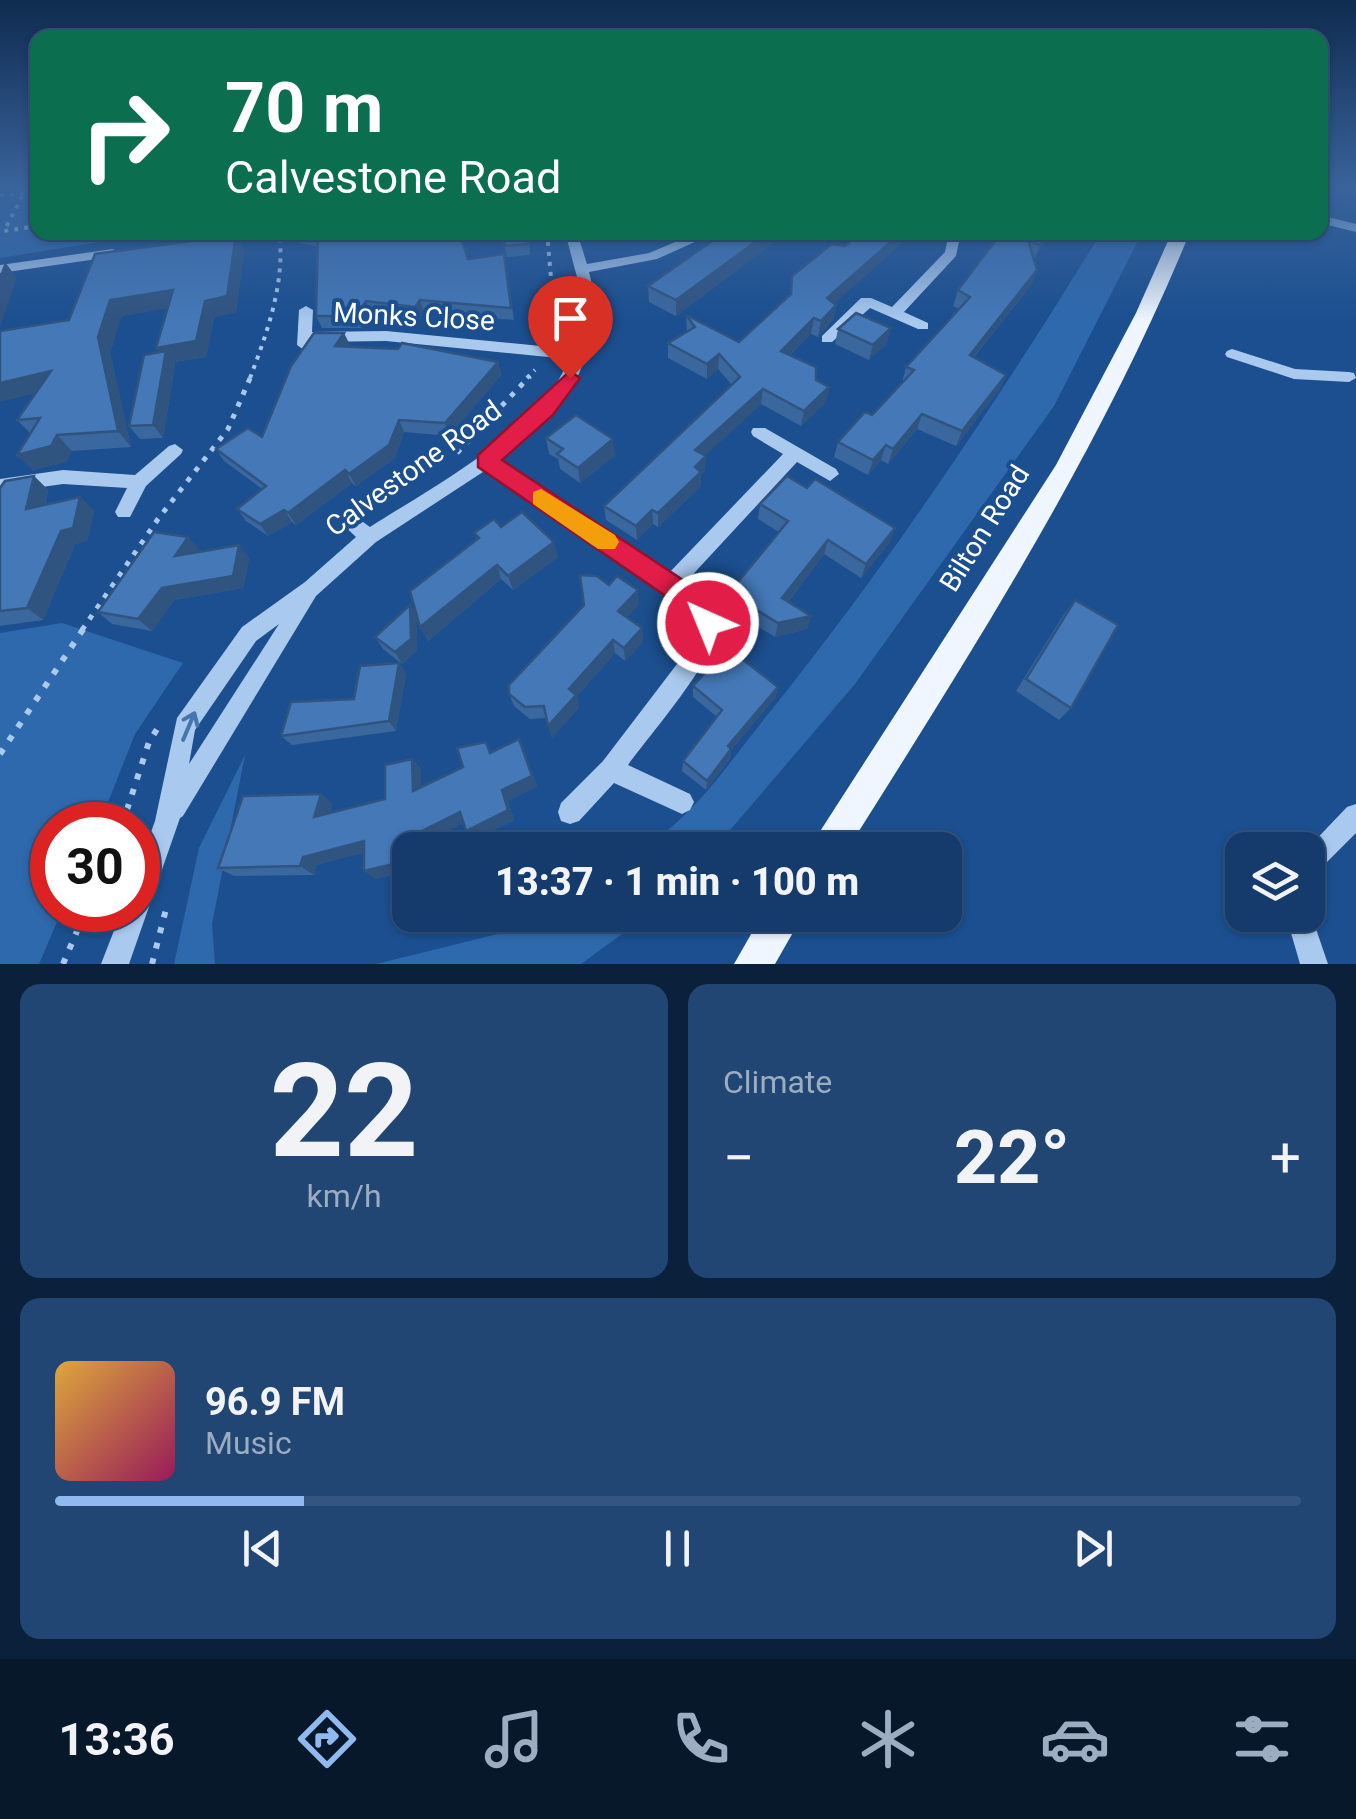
<!DOCTYPE html>
<html lang="en">
<head>
<meta charset="utf-8">
<style>
  :root { --surface:#143b6b; --page:#214673; --text:#f1f3f6; --muted:#9dadc1; --line:#33557e; --accent:#90b9f0 }
  body { margin:0; font-family:Roboto,sans-serif; background:var(--page); color:var(--text); height:100vh; display:flex; flex-direction:column; font-size:38px; white-space:nowrap }
  * { box-sizing:border-box; margin:0 }
  p { font-size:32px; color:var(--muted) }
  .icon { flex:none; width:55px; height:55px; fill:none; stroke:currentColor; stroke-width:2; stroke-linecap:round; stroke-linejoin:round }
  .map { position:relative; height:964px; overflow:hidden }
  .side { display:flex; flex-direction:column; gap:20px; padding:20px; background:#0b203b; flex:1 }
  .side>* { flex:none }
  .top-card { position:absolute; left:30px; top:30px; width:1298px; height:210px; border-radius:20px; box-shadow:0 2px 8px #0004,0 0 0 2px var(--line); background:#0b6e4f; color:#fff; overflow:hidden }
  .buttons { position:absolute; left:1225px; top:832px; display:grid; gap:20px }
  .buttons a { display:grid; place-items:center; width:100px; height:100px; border-radius:20px; background:var(--surface); box-shadow:0 2px 8px #0004,0 0 0 2px var(--line); font-size:50px }
  .speed { position:absolute; left:30px; top:802px; display:flex; gap:20px; font-size:50px; font-weight:700; text-align:center }
  .speed>* { display:grid; place-content:center; width:130px; height:130px; border-radius:50%; background:var(--surface); box-shadow:0 2px 8px #0004,0 0 0 2px var(--line); line-height:1 }
  .speed .limit { border:15px solid #d22; background:#fff; color:#111 }
  .pin { position:absolute; display:grid; place-items:center; width:85px; height:85px; color:#fff; margin:-102px -42px; border-radius:50% 50% 50% 0; rotate:-45deg; box-shadow:0 0 10px #0007 }
  .pin .icon { rotate:45deg }
  .me { position:absolute; width:110px; margin:-55px; rotate:316deg; stroke-linejoin:round; filter:drop-shadow(0 0 8px #0008) }
  .turn { display:flex; align-items:center; gap:35px; height:210px; padding:0 30px; font-size:45px }
  .turn .icon { width:130px; height:130px; stroke-width:2.5 }
  .turn b { display:block; font-size:70px; line-height:85px }
  .big { font-size:75px; font-weight:800; line-height:1.1 }
  .side .card { flex:1; display:flex; flex-direction:column; justify-content:center; gap:15px; min-width:0; padding:0 35px; border-radius:20px; background:var(--page) }
  .side .dial { align-items:center; gap:0 }
  .dial b { font-size:130px; line-height:1 }
  .song { display:flex; align-items:center; gap:30px }
  .cover { width:120px; height:120px; border-radius:15px; background:linear-gradient(135deg,hsl(40 70% 55%),hsl(330 70% 35%)) }
  .played { height:10px; border-radius:5px; background:linear-gradient(90deg,var(--accent) 20%,var(--line) 20%) }
  .keys { display:flex; justify-content:space-around; direction:ltr }
  .heat { display:flex; justify-content:space-between; align-items:center; font-size:55px; direction:ltr }
  .side .tiles { flex:1; display:grid; gap:20px; grid-template-columns:1fr 1fr }
  .card:last-child { grid-column:span 2 }
  .trip { position:absolute; left:392px; top:832px; width:570px; height:100px; border-radius:20px; background:var(--surface); box-shadow:0 2px 8px #0004,0 0 0 2px var(--line); font-weight:800; line-height:100px; text-align:center }
  .dock { display:flex; height:160px; justify-content:space-around; align-items:center; background:#08182b; color:var(--muted) }
  .dock .icon { width:70px; height:70px }
  .dock .active { color:var(--accent) }
  .dock b { font-size:45px; color:var(--text) }
  .map>svg:first-child { display:block }
  .green { fill:#2e69ad }
  .lines { fill:none; stroke-linecap:round; stroke-linejoin:round }
  .path-far2 { stroke:#a9c9ee; stroke-width:4; stroke-dasharray:4 6; stroke-linecap:butt }
  .path-far1 { stroke:#a9c9ee; stroke-width:5; stroke-dasharray:5 8; stroke-linecap:butt }
  .path { stroke:#a9c9ee; stroke-width:6; stroke-dasharray:6 10; stroke-linecap:butt }
  .minor { fill:#a9c9ee; fill-rule:evenodd }
  .major { fill:#f0f6ff; fill-rule:evenodd }
  .wall { fill:#3a679d }
  .shaded-wall { fill:#305480 }
  .building { fill:#4478b7; stroke:#305480; stroke-width:2.5 }
  .oneway { stroke:#4674ac }
  .route { fill:#e11d48; stroke:#92132f; stroke-width:2.5 }
  .slow { fill:#f59e0b }
  .labels { text-anchor:middle; stroke-width:8; stroke-linejoin:round; paint-order:stroke }
  .street-label { font-size:28px; fill:#fff; stroke:#1b4f8f }
</style>
</head>
<body>
<div class="map">
<svg width="1356" height="964" viewBox="0 0 1356 964">
  <rect width="100%" height="100%" fill="#1b4f8f"/>
  <g class="green">
    <polygon points="0,187 37,187 38,232 156,233 0,258"/>
    <path d="M1101,233H1142L1054,406L855,684L713,850H640C695,817 729,762 769,713C891,561 999,399 1101,233Z"/>
    <polygon points="62,623 183,663 135,734 99,825 52,825 52,910 62,910 39,964 0,964 0,633"/>
    <polygon points="245,755 212,924 215,964 174,964 199,848"/>
    <polygon points="533,915 648,915 581,964 376,964 502,933"/>
  </g>
  <g class="lines">
    <g class="path-far2">
      <polyline points="27,187 4,231 38,226"/>
      <polyline points="0,195 38,192"/>
      <polyline points="547,232 556,335"/>
      <path d="M250,378C267,333 286,281 279,232"/>
      <polyline points="527,378 535,370"/>
    </g>
    <g class="path-far1">
      <polyline points="457,453 530,376"/>
      <polyline points="82,630 158,519 228,429 251,376"/>
    </g>
    <g class="path">
      <polyline points="0,754 84,628"/>
      <polyline points="122,825 149,742 159,726"/>
      <polyline points="63,964 86,910"/>
      <polyline points="152,964 166,909"/>
    </g>
    <g class="minor">
      <polygon points="1320,215 1356,224 1356,232 1320,223"/>
      <polygon points="195,232 238,232 183,246 177,242"/>
      <path d="M565,232H577L587,264L649,253L699,232H717L657,259L589,272C596,297 595,315 588,340C585,353 584,363 578,376C564,411 525,437 498,460L668,574L783,454L753,436L751,432L753,428H765L836,469L839,474L830,481L797,462L684,584C696,592 717,609 718,625C718,657 649,736 628,765L690,794L694,802L690,810L682,814L614,783L579,821L570,824L561,821L558,812L561,803L603,761L693,643L698,625L685,606L486,470L376,542L316,596L183,816L180,818L129,964H101L122,910H138V868L155,821L177,718L242,627L305,582L356,537L337,519L340,514H352L370,527C427,490 548,426 568,359L386,341L312,342L309,348L304,350L297,345L299,310L306,306L313,310L312,332L386,331L571,349L580,319L582,296ZM279,624L189,764L195,730L256,641Z"/>
      <polygon points="949,232 961,232 956,256 904,312 928,323 928,329 918,329 870,308 832,342 822,342 822,336 861,298 871,298 892,307 945,252"/>
      <polygon points="113,249 119,253 118,256 0,273 0,265"/>
      <polygon points="1232,349 1295,369 1349,372 1354,373 1356,378 1349,382 1294,379 1227,357 1225,354 1227,351"/>
      <polygon points="175,444 183,450 181,454 146,486 130,517 118,517 115,512 127,488 63,484 0,493 0,479 63,470 135,475 169,446"/>
      <polygon points="1356,804 1356,833 1327,862 1321,898 1314,908 1317,915 1315,926 1328,964 1300,964 1289,926 1291,915 1308,915 1306,850 1347,807"/>
    </g>
    <g class="major">
      <path d="M1172,232H1190C1100,452 973,650 847,850H808L1056,465L1136,313Z"/>
      <polygon points="762,915 803,915 775,964 734,964"/>
    </g>
  </g>
  <g class="wall">
    <polygon points="294,232 459,232 468,259 506,266 514,320 424,312 419,319 371,313 361,328 322,328 316,316 318,247 298,242"/>
    <polygon points="504,232 529,232 530,255 507,257 504,246"/>
    <polygon points="725,232 788,232 676,316 649,302 648,286"/>
    <polygon points="861,232 914,232 834,303 836,305 833,320 818,337 811,334 790,355 816,380 829,387 826,402 801,426 761,404 705,455 705,470 701,475 700,487 658,527 653,524 637,540 606,520 604,506 732,385 718,369 707,379 668,358 668,343 687,332 686,315 739,342 790,296 792,276 845,246"/>
    <polygon points="1002,232 1052,232 1034,259 1037,270 1031,285 974,357 1006,375 999,390 956,446 917,429 888,464 881,460 868,475 834,457 838,442 872,415 902,383 906,367 959,309 953,306 958,290"/>
    <polygon points="244,251 236,312 214,317 206,357 174,362 175,364 163,438 140,439 129,426 160,352 156,348 168,308 121,316 110,353 131,447 72,451 66,462 33,470 17,455 31,434 17,420 35,393 69,320"/>
    <polygon points="891,328 886,344 869,360 835,344 838,329"/>
    <polygon points="344,333 349,346 498,362 501,375 449,436 404,432 395,458 356,486 352,483 296,525 292,522 268,536 246,521 237,509 262,489 224,461 216,449 262,437"/>
    <polygon points="546,438 615,455 580,483 560,469 558,459 549,454"/>
    <polygon points="34,476 48,490 45,505 94,510 87,541 75,544 43,620 0,626 0,488"/>
    <polygon points="807,488 895,528 889,543 861,578 824,554 788,602 811,616 807,629 775,637 727,607 729,593 779,532 758,519 760,504"/>
    <polygon points="501,527 558,557 513,590 501,579 428,641 420,627 477,540 474,533"/>
    <polygon points="200,550 198,552 249,558 243,588 174,600 152,631 112,624 98,612"/>
    <polygon points="1075,600 1071,708 1059,720 1016,691 1064,614"/>
    <polygon points="639,604 627,617 642,628 643,642 625,661 615,653 577,696 579,707 552,738 546,718 530,719 514,706 509,694 584,605"/>
    <polygon points="410,605 417,616 417,650 402,664 383,649 375,637"/>
    <polygon points="399,663 406,674 396,731 292,745 281,736 354,699"/>
    <polygon points="693,686 778,687 775,698 731,750 730,759 706,790 682,771 683,761 717,717 693,697"/>
    <polygon points="519,739 537,786 508,801 514,820 473,840 466,831 464,823 410,850 410,870 375,879 364,852 316,865 314,875 234,876 218,868 321,794 332,804 330,813 385,799 412,759 421,769 421,787 463,767 486,742 491,752"/>
  </g>
  <g class="shaded-wall">
    <polygon points="614,232 669,232 615,240"/>
    <polygon points="769,232 788,232 676,316 676,300"/>
    <polygon points="902,232 914,232 824,313 827,298"/>
    <polygon points="1048,232 1052,232 1034,260 1040,245"/>
    <polygon points="236,235 244,251 236,312 214,317 206,357 174,362 175,364 163,438 153,425 165,360 156,348 205,301"/>
    <polygon points="5,262 17,278 0,327 0,275"/>
    <polygon points="1037,270 1031,285 963,370 970,355"/>
    <polygon points="173,290 182,306 121,316 110,353 131,447 118,431 98,337 110,300"/>
    <polygon points="420,300 424,312 419,319 415,307"/>
    <polygon points="366,301 371,313 361,328 356,316"/>
    <polygon points="836,305 833,320 818,337 821,321"/>
    <polygon points="814,318 811,334 778,366 781,351"/>
    <polygon points="891,328 886,344 869,360 873,345"/>
    <polygon points="344,333 350,345 341,358 335,346"/>
    <polygon points="719,354 718,369 707,379 707,364"/>
    <polygon points="498,362 501,375 449,436 445,423"/>
    <polygon points="51,371 64,386 0,402 0,383"/>
    <polygon points="1006,375 999,390 956,446 962,431"/>
    <polygon points="829,387 826,402 801,426 804,411"/>
    <polygon points="763,389 761,404 695,465 695,450"/>
    <polygon points="922,414 917,429 888,464 893,449"/>
    <polygon points="399,420 404,432 395,458 356,486 349,474"/>
    <polygon points="57,435 72,451 66,462 33,470 17,455"/>
    <polygon points="613,439 615,455 580,483 578,468"/>
    <polygon points="886,445 881,460 868,475 873,460"/>
    <polygon points="706,456 705,470 701,475 700,487 658,527 658,513"/>
    <polygon points="345,470 352,483 296,525 288,513"/>
    <polygon points="34,476 48,490 40,523 26,509"/>
    <polygon points="80,497 94,510 87,541 75,544 43,620 27,608 61,531"/>
    <polygon points="284,510 292,522 268,536 260,524"/>
    <polygon points="652,510 653,524 637,540 636,526"/>
    <polygon points="895,528 889,543 861,578 866,564"/>
    <polygon points="188,537 200,550 187,568 175,556"/>
    <polygon points="828,540 824,554 780,612 782,598"/>
    <polygon points="554,542 558,557 513,590 508,576"/>
    <polygon points="239,545 249,558 243,588 174,600 152,631 138,619 162,588"/>
    <polygon points="497,565 501,579 428,641 420,627"/>
    <polygon points="638,590 639,604 620,625 618,611"/>
    <polygon points="410,605 417,616 417,650 402,664 395,652"/>
    <polygon points="811,616 807,629 775,637 778,623"/>
    <polygon points="642,628 643,642 625,661 624,648"/>
    <polygon points="613,640 615,653 577,696 579,707 552,738 548,726 569,689"/>
    <polygon points="399,663 406,674 396,731 389,721"/>
    <polygon points="778,687 775,698 731,750 730,759 706,790 707,781 728,746"/>
    <polygon points="519,739 537,786 508,801 514,820 473,840 466,831 502,790"/>
    <polygon points="412,759 421,769 421,801 413,791"/>
    <polygon points="321,794 332,804 327,826 314,817"/>
    <polygon points="460,812 468,821 423,844 423,850 414,850 414,835"/>
    <polygon points="364,841 375,850 316,865 314,875 300,866 303,857"/>
    <polygon points="410,860 410,870 375,879 364,871"/>
  </g>
  <g class="building">
    <polygon points="301,232 459,232 468,259 504,254 511,308 420,300 415,307 366,301 356,316 316,316 318,236"/>
    <polygon points="504,232 527,232 528,244 504,246"/>
    <polygon points="725,232 769,232 676,300 648,286"/>
    <polygon points="861,232 902,232 827,298 836,305 821,321 814,318 781,351 816,367 816,380 829,387 804,411 763,389 695,450 706,456 695,467 701,472 658,513 652,510 636,526 604,506 740,377 719,354 707,364 668,343 695,327 686,315 739,342 791,294 792,276 832,244 845,246"/>
    <polygon points="1002,232 1048,232 1040,245 1028,240 1037,270 970,355 1006,375 962,431 922,414 893,449 886,445 873,460 838,442 865,412 872,415 914,370 906,367 970,297 958,290"/>
    <polygon points="236,235 227,296 205,301 196,341 156,348 173,290 110,300 98,337 118,431 57,435 51,446 17,455 40,418 17,420 51,371 0,383 0,331 69,320 95,254"/>
    <polygon points="856,313 891,328 873,345 838,329"/>
    <polygon points="314,333 344,333 335,346 398,349 402,343 498,362 445,423 399,420 389,445 349,474 345,470 288,513 284,510 260,524 237,509 266,486 216,449 248,428 262,437 291,366"/>
    <polygon points="166,351 153,425 129,426 144,355"/>
    <polygon points="576,415 613,439 578,468 557,454 563,449 546,438"/>
    <polygon points="34,476 26,509 80,497 73,528 61,531 27,608 0,611 0,488 5,481"/>
    <polygon points="787,476 807,488 815,479 895,528 866,564 828,540 782,598 811,616 778,623 729,593 788,521 760,504"/>
    <polygon points="522,512 554,542 508,576 497,565 420,627 410,591 479,538 474,533 494,519 501,527"/>
    <polygon points="154,532 188,537 175,556 239,545 233,576 162,588 138,619 98,612"/>
    <polygon points="580,575 597,576 609,585 617,576 638,590 618,611 642,628 624,648 613,640 569,689 576,695 548,726 544,706 525,707 509,694 509,685 584,605"/>
    <polygon points="1075,600 1118,625 1071,708 1026,679"/>
    <polygon points="410,605 411,639 395,652 375,637"/>
    <polygon points="728,648 778,687 728,746 731,749 707,781 683,761 722,710 693,686"/>
    <polygon points="399,663 389,721 281,736 291,702 354,699 360,666"/>
    <polygon points="519,739 532,776 502,790 508,810 466,831 460,812 414,835 414,850 410,850 410,860 364,871 364,841 303,857 300,866 218,868 243,796 321,794 314,817 385,799 385,765 412,759 413,791 463,767 457,748 486,742 490,753"/>
  </g>
  <defs><path id="oneway-shaft" d="M-6 0H5M1.5-3L5.5 0L1.5 3" fill="none" stroke-width="1.6" stroke-linecap="round" stroke-linejoin="round" transform="scale(2.5)"/></defs>
  <use class="oneway" href="#oneway-shaft" transform="translate(189 726) rotate(-67)"/>
  <linearGradient id="sky" x2="0" y2="1"><stop stop-color="#0f2b4f"/><stop offset="0.58" stop-color="#39639b"/><stop offset="1" stop-color="#39639b" stop-opacity="0"/></linearGradient>
  <rect width="1356" height="322" fill="url(#sky)"/>
  <polygon class="route" points="570,371 580,378 553,415 502,460 701,592 721,623 717,631 698,631 683,608 478,467 478,455"/>
  <polygon class="slow" points="541,489 615,535 619,542 615,549 598,549 533,504 533,492"/>
  <g class="labels">
    <g class="street-label">
      <text transform="translate(414 316) rotate(3)" y="10">Monks Close</text>
      <text transform="translate(413 468) rotate(-36)" y="10">Calvestone Road</text>
      <text transform="translate(984 528) rotate(-58)" y="10">Bilton Road</text>
    </g>
  </g>
</svg>
<div class="buttons">
<a><svg class="icon" aria-label="layers" viewBox="0 0 24 24"><path d="M12 4l9 5-9 5-9-5zM3 14l9 5 9-5"/></svg></a>
</div>
<div class="speed"><div class="limit">30</div></div>
<div class="pin" style="left:570px;top:378px;background:#d93025"><svg class="icon" aria-label="arrive" viewBox="0 0 24 24"><path d="M6 21V4h12l-3 4 3 4H6"/></svg></div>
<svg class="me" style="left:708px;top:623px" viewBox="-20 -20 40 40"><circle r="17" fill="#e11d48" stroke="#fff" stroke-width="3"/><path d="M0-11L8 9 0 5-8 9z" fill="#fff"/></svg>
<div class="trip">13:37 · 1 min · 100 m</div>
<div class="top-card">
<div class="turn"><svg class="icon" aria-label="right" viewBox="0 0 24 24"><path d="M7 20v-9h11M14 6l5 5-5 5"/></svg><div><b>70 m</b>Calvestone Road</div></div>
</div>
</div>
<section class="side">
<div class="tiles">
<div class="card dial"><b>22</b><p>km/h</p></div>
<div class="card"><p>Climate</p>
<div class="heat"><a>−</a><b class="big">22°</b><a>+</a></div>
</div>
<div class="card">
<div class="song"><i class="cover"></i><div><b>96.9 FM</b><p>Music</p></div></div>
<div class="played"></div>
<div class="keys"><svg class="icon" aria-label="previous" viewBox="0 0 24 24"><path d="M18 5L8 12l10 7zM5 5v14"/></svg><svg class="icon" aria-label="pause" viewBox="0 0 24 24"><path d="M8 5v14M16 5v14"/></svg><svg class="icon" aria-label="next" viewBox="0 0 24 24"><path d="M6 5l10 7-10 7zM19 5v14"/></svg></div>
</div>
</div>
</section>
<nav class="dock">
<b>13:36</b>
<svg class="icon active" aria-label="directions" viewBox="0 0 24 24"><path d="M12 3l9 9-9 9-9-9zM9 14v-3h6M13 9l2 2-2 2"/></svg>
<svg class="icon" aria-label="music" viewBox="0 0 24 24"><path d="M9 18V5l10-2v13"/><circle cx="6" cy="18" r="3"/><circle cx="16" cy="16" r="3"/></svg>
<svg class="icon" aria-label="phone" viewBox="0 0 24 24"><path d="M5 4h4l2 5-3 2q2 4 5 5l2-3 5 2v4C11 20 4 13 5 4z"/></svg>
<svg class="icon" aria-label="climate" viewBox="0 0 24 24"><path d="M12 3v18M4 7l16 10M4 17L20 7"/></svg>
<svg class="icon" aria-label="car" viewBox="0 0 24 24"><path d="M5 17H2v-5l4-1 3-4h7l3 4 3 1v5h-3M9 17h6M6 11h13"/><circle cx="7" cy="17" r="2"/><circle cx="17" cy="17" r="2"/></svg>
<svg class="icon" aria-label="filters" viewBox="0 0 24 24"><path d="M4 7h16M4 17h16"/><circle cx="9" cy="7" r="2"/><circle cx="15" cy="17" r="2"/></svg>
</nav>
</body>
</html>
